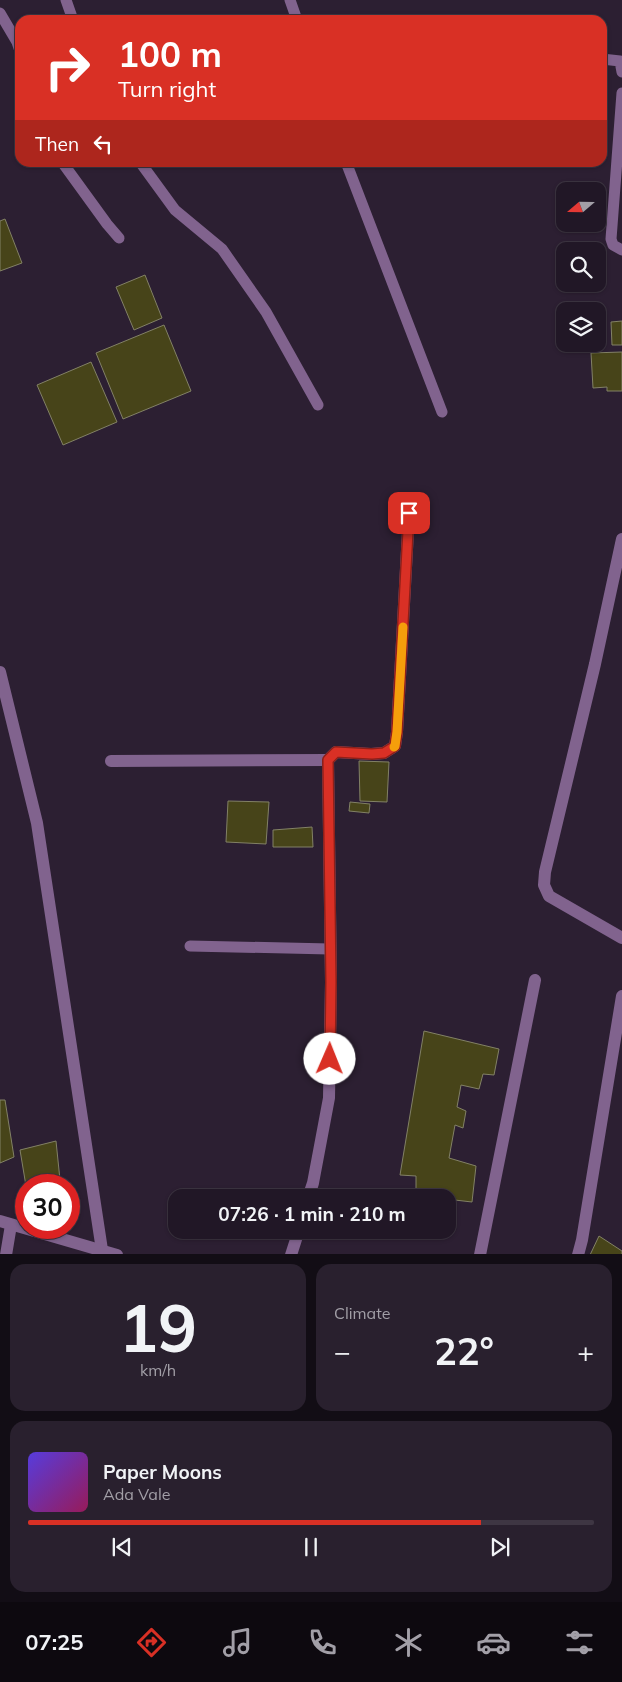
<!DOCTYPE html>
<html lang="en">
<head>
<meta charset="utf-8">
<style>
  :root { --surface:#211726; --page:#29202e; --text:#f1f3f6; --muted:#a29fa7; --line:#3e3643; --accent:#d93025 }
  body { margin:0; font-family:Mulish,sans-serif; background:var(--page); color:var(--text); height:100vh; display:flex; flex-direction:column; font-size:19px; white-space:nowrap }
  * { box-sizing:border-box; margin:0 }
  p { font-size:16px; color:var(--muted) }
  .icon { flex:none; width:28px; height:28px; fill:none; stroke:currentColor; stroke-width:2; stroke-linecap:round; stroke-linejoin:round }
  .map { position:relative; height:1254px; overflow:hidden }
  .sheet { display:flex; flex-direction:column; gap:10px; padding:10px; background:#120d15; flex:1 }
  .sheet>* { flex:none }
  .hud { position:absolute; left:15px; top:15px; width:592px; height:152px; border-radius:15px; box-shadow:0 1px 4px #0004,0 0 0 1px var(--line); background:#d93025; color:#fff; overflow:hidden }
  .needle { width:32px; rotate:250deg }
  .buttons { position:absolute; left:556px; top:182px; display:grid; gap:10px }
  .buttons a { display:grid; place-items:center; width:50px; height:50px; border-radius:10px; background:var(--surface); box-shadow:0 1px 4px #0004,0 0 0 1px var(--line); font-size:25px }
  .speed { position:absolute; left:15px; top:1174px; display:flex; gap:10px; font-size:25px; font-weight:700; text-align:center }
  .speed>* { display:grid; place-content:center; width:65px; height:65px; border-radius:50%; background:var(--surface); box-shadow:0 1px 4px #0004,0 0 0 1px var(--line); line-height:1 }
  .speed .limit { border:8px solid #d22; background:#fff; color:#111 }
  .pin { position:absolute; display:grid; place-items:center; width:42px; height:42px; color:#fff; margin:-21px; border-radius:10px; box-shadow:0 2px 8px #0006 }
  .me { position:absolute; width:55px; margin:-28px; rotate:1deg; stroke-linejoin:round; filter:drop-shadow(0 0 4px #0008) }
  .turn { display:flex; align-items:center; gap:18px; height:105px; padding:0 20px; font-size:22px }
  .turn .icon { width:65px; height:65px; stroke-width:2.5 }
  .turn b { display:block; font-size:35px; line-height:42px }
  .then { display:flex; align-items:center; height:48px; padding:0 20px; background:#0003; gap:10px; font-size:19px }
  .big { font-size:38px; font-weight:700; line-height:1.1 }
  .sheet .widget { flex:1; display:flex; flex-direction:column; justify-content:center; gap:8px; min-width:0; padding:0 18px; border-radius:15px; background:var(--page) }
  .sheet .dial { align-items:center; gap:0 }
  .dial b { font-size:65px; line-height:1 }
  .song { display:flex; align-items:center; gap:15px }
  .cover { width:60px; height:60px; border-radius:8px; background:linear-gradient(135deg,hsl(250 70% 55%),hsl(330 70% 35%)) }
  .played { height:5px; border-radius:2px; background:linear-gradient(90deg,var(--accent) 80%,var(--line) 80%) }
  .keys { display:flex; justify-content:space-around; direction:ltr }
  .heat { display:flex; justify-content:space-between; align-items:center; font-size:28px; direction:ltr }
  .sheet .tiles { flex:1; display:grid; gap:10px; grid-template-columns:1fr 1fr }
  .widget:last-child { grid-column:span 2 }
  .trip { position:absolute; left:168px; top:1189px; width:288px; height:50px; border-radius:15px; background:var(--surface); box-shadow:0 1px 4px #0004,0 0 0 1px var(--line); font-weight:700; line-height:50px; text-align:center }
  .tabs { display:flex; height:80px; justify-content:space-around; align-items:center; background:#0d090f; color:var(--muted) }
  .tabs .icon { width:35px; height:35px }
  .tabs .on { color:var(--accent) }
  .tabs b { font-size:22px; color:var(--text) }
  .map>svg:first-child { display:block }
  .building { fill:#474419; stroke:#828166 }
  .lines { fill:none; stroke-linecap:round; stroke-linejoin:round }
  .lane { stroke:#81638e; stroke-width:11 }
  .street { stroke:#81638e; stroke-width:12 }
  .route-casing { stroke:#8d1f18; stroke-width:12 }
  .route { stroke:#d93025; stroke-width:9 }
  .slow { stroke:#f59e0b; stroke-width:9 }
</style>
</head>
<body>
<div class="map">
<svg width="622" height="1255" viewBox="0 0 622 1255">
  <rect width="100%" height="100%" fill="#2c1f32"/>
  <g class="building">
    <polygon points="5,219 22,263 0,271 0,221"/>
    <polygon points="145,275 162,318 134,330 116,287"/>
    <polygon points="622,321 622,345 612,345 611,322"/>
    <polygon points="164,325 191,391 123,419 96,353"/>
    <polygon points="622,352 622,391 607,391 607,387 593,388 591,353"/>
    <polygon points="91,362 117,422 63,445 37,385"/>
    <polygon points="359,761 389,762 387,802 360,801"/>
    <polygon points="228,801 269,802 266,844 226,842"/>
    <polygon points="350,802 370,804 369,813 349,811"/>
    <polygon points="312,827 313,847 273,847 273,830"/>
    <polygon points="424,1031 499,1049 494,1075 483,1074 479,1089 461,1085 457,1107 466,1111 463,1128 455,1125 449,1158 476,1166 472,1202 446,1199 446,1198 416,1197 416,1176 400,1175"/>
    <polygon points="0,1100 5,1100 14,1157 0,1163"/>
    <polygon points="56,1141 60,1180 26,1185 26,1186 20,1150"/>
    <polygon points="599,1236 622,1251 622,1255 590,1255"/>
  </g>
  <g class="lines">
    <g class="lane">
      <polyline points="66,0 73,20"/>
      <polyline points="290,0 297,20"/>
      <polyline points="0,13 17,42 20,51"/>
      <polyline points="602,59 620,61 622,72"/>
      <polyline points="622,93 611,239 613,245 622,250"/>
      <polyline points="62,162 107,224 119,238"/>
      <polyline points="140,162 175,210 222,249 266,312 318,405"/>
      <polyline points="346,162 442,412"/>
      <polyline points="190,946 330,949"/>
    </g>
    <g class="street">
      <polyline points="622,539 595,664 545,872 544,885 549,896 622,938"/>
      <polyline points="0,672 37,823 102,1250"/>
      <polyline points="111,761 328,760"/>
      <polyline points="308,1198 313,1183 329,1098 331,982 328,760 336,752 371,754 384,753 395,746 397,732 409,513"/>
      <polyline points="0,1221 117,1255"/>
      <polyline points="6,1255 11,1225"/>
      <polyline points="291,1255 299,1230"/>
      <polyline points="480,1255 535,980"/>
      <polyline points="578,1255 582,1240 622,996"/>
    </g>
  </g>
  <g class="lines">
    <defs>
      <polyline id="route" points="330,1059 331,982 328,760 336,752 372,754 384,753 395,746 397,732 409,513"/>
    </defs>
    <use href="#route" class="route-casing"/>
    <use href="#route" class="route"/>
    <polyline class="slow" points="394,747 395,746 397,732 403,627"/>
  </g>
</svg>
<div class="buttons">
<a><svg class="needle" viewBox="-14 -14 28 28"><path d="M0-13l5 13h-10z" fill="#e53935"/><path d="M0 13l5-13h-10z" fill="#a29fa7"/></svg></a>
<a><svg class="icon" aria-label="search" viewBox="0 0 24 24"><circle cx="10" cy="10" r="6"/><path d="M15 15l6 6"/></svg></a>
<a><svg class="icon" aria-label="layers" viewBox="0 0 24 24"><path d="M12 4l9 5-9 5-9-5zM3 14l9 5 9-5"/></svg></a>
</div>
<div class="speed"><div class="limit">30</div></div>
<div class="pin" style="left:409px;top:513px;background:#d93025"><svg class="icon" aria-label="arrive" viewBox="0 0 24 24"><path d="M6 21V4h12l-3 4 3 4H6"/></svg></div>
<svg class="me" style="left:330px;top:1059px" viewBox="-20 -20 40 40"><circle r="19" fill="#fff"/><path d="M0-13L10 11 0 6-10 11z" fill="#d93025"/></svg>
<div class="trip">07:26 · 1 min · 210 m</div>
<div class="hud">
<div class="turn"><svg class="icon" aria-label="right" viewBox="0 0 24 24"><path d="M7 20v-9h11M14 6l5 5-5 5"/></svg><div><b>100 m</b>Turn right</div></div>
<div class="then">Then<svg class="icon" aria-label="left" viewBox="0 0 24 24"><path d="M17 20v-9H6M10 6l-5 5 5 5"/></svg></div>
</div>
</div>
<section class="sheet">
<div class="tiles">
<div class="widget dial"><b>19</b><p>km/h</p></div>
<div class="widget"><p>Climate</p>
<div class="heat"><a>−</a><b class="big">22°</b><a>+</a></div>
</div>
<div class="widget">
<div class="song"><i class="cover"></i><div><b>Paper Moons</b><p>Ada Vale</p></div></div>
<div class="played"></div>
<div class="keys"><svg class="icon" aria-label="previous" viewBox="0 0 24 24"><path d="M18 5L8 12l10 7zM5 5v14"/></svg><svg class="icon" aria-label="pause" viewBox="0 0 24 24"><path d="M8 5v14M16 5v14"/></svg><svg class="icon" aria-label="next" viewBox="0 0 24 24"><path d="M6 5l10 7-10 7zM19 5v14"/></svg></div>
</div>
</div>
</section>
<nav class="tabs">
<b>07:25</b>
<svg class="icon on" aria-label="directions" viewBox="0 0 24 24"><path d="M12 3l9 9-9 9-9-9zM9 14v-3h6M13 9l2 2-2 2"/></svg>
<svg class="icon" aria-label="music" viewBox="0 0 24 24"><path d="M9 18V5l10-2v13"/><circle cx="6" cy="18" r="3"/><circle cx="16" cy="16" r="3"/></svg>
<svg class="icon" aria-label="phone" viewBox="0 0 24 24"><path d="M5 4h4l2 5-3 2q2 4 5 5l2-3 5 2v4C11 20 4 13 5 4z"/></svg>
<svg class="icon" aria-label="climate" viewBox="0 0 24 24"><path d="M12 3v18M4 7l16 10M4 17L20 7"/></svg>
<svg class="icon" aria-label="car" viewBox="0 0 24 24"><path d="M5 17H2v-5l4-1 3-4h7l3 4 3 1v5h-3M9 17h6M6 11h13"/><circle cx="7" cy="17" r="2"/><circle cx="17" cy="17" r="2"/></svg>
<svg class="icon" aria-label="filters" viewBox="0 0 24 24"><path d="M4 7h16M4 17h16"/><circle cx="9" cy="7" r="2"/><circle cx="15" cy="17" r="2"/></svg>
</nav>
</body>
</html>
